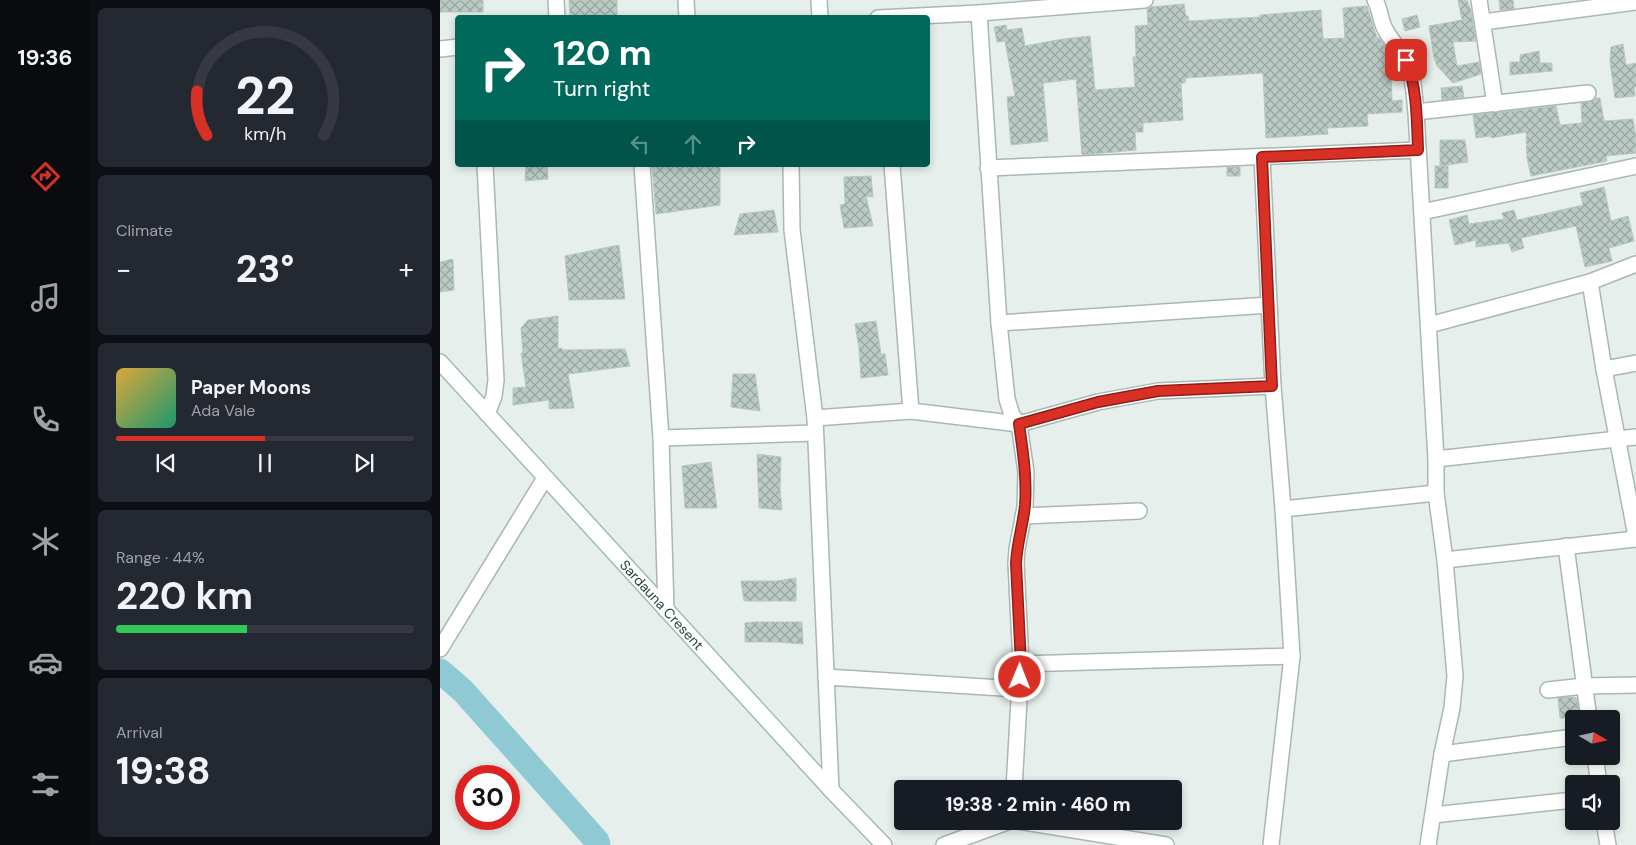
<!DOCTYPE html>
<html lang="en">
<head>
<meta charset="utf-8">
<style>
  :root { --surface:#171b24; --page:#242831; --text:#f1f3f6; --muted:#9ea1a6; --line:#363941; --accent:#d93025 }
  body { margin:0; font-family:"DM Sans",sans-serif; background:var(--page); color:var(--text); height:100vh; display:flex; flex-direction:column; font-size:19px; white-space:nowrap }
  * { box-sizing:border-box; margin:0 }
  p { font-size:16px; color:var(--muted) }
  .icon { flex:none; width:28px; height:28px; fill:none; stroke:currentColor; stroke-width:2; stroke-linecap:round; stroke-linejoin:round }
  .map { position:relative; flex:1; overflow:hidden }
  .side { display:flex; flex-direction:column; gap:8px; padding:8px; background:#0d0f14; width:350px }
  .side>* { flex:none }
  .banner { position:absolute; left:15px; top:15px; width:475px; height:152px; border-radius:5px; box-shadow:0 2px 8px #0003; background:#00695c; color:#fff; overflow:hidden }
  .needle { width:32px; rotate:99deg }
  .fabs { position:absolute; left:1125px; top:710px; display:grid; gap:10px }
  .fabs a { display:grid; place-items:center; width:55px; height:55px; border-radius:5px; background:var(--surface); box-shadow:0 2px 8px #0003; font-size:25px }
  .speed { position:absolute; left:15px; top:765px; display:flex; gap:10px; font-size:25px; font-weight:700; text-align:center }
  .speed>* { display:grid; place-content:center; width:65px; height:65px; border-radius:50%; background:var(--surface); box-shadow:0 2px 8px #0003; line-height:1 }
  .speed .limit { border:8px solid #d22; background:#fff; color:#111 }
  .pin { position:absolute; display:grid; place-items:center; width:42px; height:42px; color:#fff; margin:-21px; border-radius:10px; box-shadow:0 2px 8px #0006 }
  .me { position:absolute; width:55px; margin:-28px; rotate:1deg; stroke-linejoin:round; filter:drop-shadow(0 0 4px #0008) }
  .turn { display:flex; align-items:center; gap:18px; height:105px; padding:0 15px; font-size:22px }
  .turn .icon { width:65px; height:65px; stroke-width:2.5 }
  .turn b { display:block; font-size:35px; line-height:42px }
  .lanes { display:flex; align-items:center; height:48px; padding:0 15px; background:#0003; justify-content:center; gap:25px; direction:ltr }
  .lanes .off { opacity:.35 }
  .big { font-size:38px; font-weight:700; line-height:1.1 }
  .side .tile { flex:1; display:flex; flex-direction:column; justify-content:center; gap:8px; min-width:0; padding:0 18px; border-radius:8px; background:var(--page) }
  .side .dial { align-items:center; gap:0 }
  .dial svg { height:130px; overflow:visible; fill:none; stroke:var(--line); stroke-width:7; stroke-linecap:round; text-anchor:middle }
  .dial text { fill:var(--text); stroke:none }
  .song { display:flex; align-items:center; gap:15px }
  .cover { width:60px; height:60px; border-radius:8px; background:linear-gradient(135deg,hsl(40 70% 55%),hsl(160 70% 35%)) }
  .played { height:5px; border-radius:2px; background:linear-gradient(90deg,var(--accent) 50%,var(--line) 50%) }
  .keys { display:flex; justify-content:space-around; direction:ltr }
  .heat { display:flex; justify-content:space-between; align-items:center; font-size:28px; direction:ltr }
  .charge { height:8px; border-radius:4px; background:linear-gradient(90deg,#34c759 44%,var(--line) 0) }
  .trip { position:absolute; left:454px; top:780px; width:288px; height:50px; border-radius:5px; background:var(--surface); box-shadow:0 2px 8px #0003; font-weight:700; line-height:50px; text-align:center }
  main { display:flex; flex:1; min-height:0 }
  .tab-bar { display:flex; flex-direction:column; width:90px; justify-content:space-around; align-items:center; background:#090b0e; color:var(--muted) }
  .tab-bar .icon { width:35px; height:35px }
  .tab-bar .on { color:var(--accent) }
  .tab-bar b { font-size:22px; color:var(--text) }
  .map>svg:first-child { display:block }
  .lines { fill:none; stroke-linecap:round; stroke-linejoin:round }
  .river { stroke:#8ec9d4; stroke-width:25 }
  .building { fill:url(#building-cross-hatch); stroke:#b8c9c2 }
  .street-casing { stroke:#a8b8b2; stroke-width:18 }
  .secondary-casing { stroke:#a4bbb3; stroke-width:18 }
  .street { stroke:#fff; stroke-width:15 }
  .secondary { stroke:#fff; stroke-width:15 }
  .route-casing { stroke:#8d1f18; stroke-width:12 }
  .route { stroke:#d93025; stroke-width:9 }
  .labels { text-anchor:middle; stroke-width:4; stroke-linejoin:round; paint-order:stroke }
  .street-label { font-size:14px; fill:#24423a; stroke:#f7fbf9 }
</style>
</head>
<body>
<main>
<nav class="tab-bar">
<b>19:36</b>
<svg class="icon on" aria-label="directions" viewBox="0 0 24 24"><path d="M12 3l9 9-9 9-9-9zM9 14v-3h6M13 9l2 2-2 2"/></svg>
<svg class="icon" aria-label="music" viewBox="0 0 24 24"><path d="M9 18V5l10-2v13"/><circle cx="6" cy="18" r="3"/><circle cx="16" cy="16" r="3"/></svg>
<svg class="icon" aria-label="phone" viewBox="0 0 24 24"><path d="M5 4h4l2 5-3 2q2 4 5 5l2-3 5 2v4C11 20 4 13 5 4z"/></svg>
<svg class="icon" aria-label="climate" viewBox="0 0 24 24"><path d="M12 3v18M4 7l16 10M4 17L20 7"/></svg>
<svg class="icon" aria-label="car" viewBox="0 0 24 24"><path d="M5 17H2v-5l4-1 3-4h7l3 4 3 1v5h-3M9 17h6M6 11h13"/><circle cx="7" cy="17" r="2"/><circle cx="17" cy="17" r="2"/></svg>
<svg class="icon" aria-label="filters" viewBox="0 0 24 24"><path d="M4 7h16M4 17h16"/><circle cx="9" cy="7" r="2"/><circle cx="15" cy="17" r="2"/></svg>
</nav>
<section class="side">
<div class="tile dial"><svg viewBox="0 0 100 80">
<path d="M14 69A42 42 0 1 1 86 69"/>
<path d="M14 69A42 42 0 0 1 8 42" stroke="#d93025"/>
<text x="50" y="56" font-size="32" font-weight="700">22</text>
<text x="50" y="72" font-size="11">km/h</text>
</svg></div>
<div class="tile"><p>Climate</p>
<div class="heat"><a>−</a><b class="big">23°</b><a>+</a></div>
</div>
<div class="tile">
<div class="song"><i class="cover"></i><div><b>Paper Moons</b><p>Ada Vale</p></div></div>
<div class="played"></div>
<div class="keys"><svg class="icon" aria-label="previous" viewBox="0 0 24 24"><path d="M18 5L8 12l10 7zM5 5v14"/></svg><svg class="icon" aria-label="pause" viewBox="0 0 24 24"><path d="M8 5v14M16 5v14"/></svg><svg class="icon" aria-label="next" viewBox="0 0 24 24"><path d="M6 5l10 7-10 7zM19 5v14"/></svg></div>
</div>
<div class="tile"><p>Range · 44%</p><b class="big">220 km</b><div class="charge"></div></div>
<div class="tile"><p>Arrival</p><b class="big">19:38</b></div>
</section>
<div class="map">
<svg width="1196" height="845" viewBox="0 0 1196 845">
  <defs>
    <pattern id="building-cross-hatch" width="8" height="8" patternUnits="userSpaceOnUse" patternTransform="scale(1.25)"><rect width="8" height="8" fill="#bbcac4"/><path d="M0 0l8 8M0 8l8-8" fill="none" stroke="#98a6a0"/></pattern>
  </defs>
  <rect width="100%" height="100%" fill="#e6efeb"/>
  <g class="lines">
    <polyline class="river" points="0,671 23,691 157,841 158,845"/>
  </g>
  <g class="building">
    <rect x="0" y="0" width="43" height="12"/>
    <polygon points="129,0 177,0 177,18 130,18"/>
    <polygon points="1018,0 1027,0 1031,11 1036,41 1013,42 1017,66 1039,62 1041,74 1013,83 997,66 994,58 989,26 1022,20"/>
    <polygon points="1059,0 1073,0 1074,9 1060,10"/>
    <polygon points="744,4 746,16 748,16 749,21 820,17 820,15 881,10 883,39 905,38 903,8 927,6 937,38 939,38 948,51 949,72 951,72 952,101 962,100 962,112 927,114 928,126 887,128 888,134 826,138 823,73 746,78 745,83 741,83 743,120 703,123 703,132 695,132 696,150 642,155 636,79 603,83 608,141 571,145 567,97 575,96 565,41 557,42 554,27 566,25 567,30 582,28 585,46 623,39 650,36 655,90 695,87 693,57 696,57 695,26 708,25 707,9 711,7"/>
    <polygon points="977,15 980,27 965,31 962,19"/>
    <polygon points="1183,44 1186,65 1196,63 1196,87 1194,87 1195,96 1175,98 1170,62 1171,47"/>
    <polygon points="1099,51 1100,63 1112,63 1112,71 1070,75 1070,62 1080,62 1080,55"/>
    <polygon points="1022,86 1024,97 1002,100 1001,88"/>
    <polygon points="1156,98 1160,98 1164,121 1193,119 1196,137 1196,153 1166,156 1167,161 1091,176 1087,158 1086,132 1051,138 1051,136 1036,138 1033,115 1116,106 1120,125 1142,123 1141,103 1150,102"/>
    <polygon points="1000,140 1025,140 1028,162 1000,166"/>
    <polygon points="86,165 107,165 108,179 85,181"/>
    <polygon points="212,165 280,165 280,205 216,214"/>
    <rect x="995" y="166" width="13" height="22"/>
    <rect x="787" y="167" width="13" height="9"/>
    <polygon points="431,176 433,197 426,196 433,226 404,228 400,205 405,204 404,177"/>
    <polygon points="1164,187 1171,221 1188,216 1194,241 1169,248 1172,261 1145,267 1136,226 1081,238 1084,248 1072,252 1069,243 1036,247 1036,240 1015,245 1009,220 1027,215 1029,224 1064,219 1062,213 1074,210 1077,220 1143,205 1140,193"/>
    <polygon points="334,210 338,232 294,235 300,214"/>
    <polygon points="179,245 185,299 129,300 125,256"/>
    <polygon points="13,259 14,290 0,292 0,262"/>
    <polygon points="118,316 118,349 122,348 122,350 185,349 190,366 128,374 134,408 109,409 109,400 73,405 73,388 86,387 81,353 83,353 81,328 88,320"/>
    <polygon points="436,321 441,354 445,354 448,375 421,378 419,349 415,324"/>
    <polygon points="293,374 315,374 320,411 291,407"/>
    <polygon points="317,454 341,457 340,489 342,510 319,508"/>
    <polygon points="271,462 277,508 245,508 242,466"/>
    <polygon points="356,578 356,601 304,601 301,581 336,581"/>
    <polygon points="314,622 362,622 363,644 338,642 305,642 305,623"/>
    <polygon points="1132,697 1137,698 1139,718 1120,718 1118,698"/>
  </g>
  <g class="lines">
    <defs>
      <g id="street">
        <polyline points="116,0 117,18"/>
        <polyline points="246,0 247,18"/>
        <polyline points="379,0 380,18"/>
        <path d="M935,0C940,8 940,20 945,29C951,41 961,50 967,62C974,77 974,96 976,112L996,459V493L1005,560L1015,676L1012,708L1002,754L988,845"/>
        <polyline points="1039,0 1055,104"/>
        <polyline points="539,13 559,323 567,399 572,415 579,424 586,472 585,507 577,549 576,563 581,664 574,789"/>
        <polyline points="438,18 539,13 705,0"/>
        <polyline points="1043,22 1196,2"/>
        <polyline points="0,49 18,47"/>
        <polyline points="976,112 1148,93"/>
        <polyline points="822,157 833,386 843,509 852,656 831,845"/>
        <polyline points="45,165 56,380 54,396 47,414"/>
        <polyline points="202,165 221,438 226,610"/>
        <polyline points="351,165 352,230 375,418 391,790"/>
        <polyline points="452,165 471,411"/>
        <polyline points="548,168 978,150"/>
        <polyline points="982,212 1196,166"/>
        <polyline points="1150,282 1164,369 1196,536"/>
        <polyline points="559,323 829,305"/>
        <polyline points="989,325 1150,282 1196,264"/>
        <polyline points="1164,369 1196,363"/>
        <polyline points="375,418 471,411 579,424 658,402 718,391 833,386"/>
        <polyline points="221,438 375,433"/>
        <polyline points="996,459 1196,437"/>
        <polyline points="843,509 996,493"/>
        <polyline points="583,516 699,511"/>
        <polyline points="1126,546 1149,719"/>
        <polyline points="1005,560 1196,539"/>
        <polyline points="0,649 105,478"/>
        <polyline points="581,664 852,656"/>
        <polyline points="386,677 579,689"/>
        <polyline points="1108,690 1144,686 1196,685"/>
        <polyline points="1002,754 1134,737"/>
        <polyline points="1155,756 1159,784"/>
        <polyline points="993,815 1134,800"/>
        <polyline points="578,821 726,845"/>
        <polyline points="1164,821 1168,845"/>
        <polyline points="504,845 570,821"/>
      </g>
      <g id="secondary">
        <path id="s1" d="M0,362L391,790L444,845"/>
      </g>
    </defs>
    <use href="#street" class="street-casing"/>
    <use href="#secondary" class="secondary-casing"/>
    <use href="#street" class="street"/>
    <use href="#secondary" class="secondary"/>
  </g>
  <g class="lines">
    <defs>
      <path id="route" d="M580,677L581,664L576,563C577,543 583,525 585,505C587,478 583,452 579,424L658,402L718,391L832,386L822,157L978,150C977,122 977,86 966,60"/>
    </defs>
    <use href="#route" class="route-casing"/>
    <use href="#route" class="route"/>
  </g>
  <g class="labels">
    <g class="street-label">
      <text dy="5" stroke="none"><textPath href="#s1" startOffset="329">Sardauna Cresent</textPath></text>
    </g>
  </g>
</svg>
<div class="fabs">
<a><svg class="needle" viewBox="-14 -14 28 28"><path d="M0-13l5 13h-10z" fill="#e53935"/><path d="M0 13l5-13h-10z" fill="#9ea1a6"/></svg></a>
<a><svg class="icon" aria-label="sound" viewBox="0 0 24 24"><path d="M4 9h4l5-4v14l-5-4H4zM17 9q2 3 0 6"/></svg></a>
</div>
<div class="speed"><div class="limit">30</div></div>
<div class="pin" style="left:966px;top:60px;background:#d93025"><svg class="icon" aria-label="arrive" viewBox="0 0 24 24"><path d="M6 21V4h12l-3 4 3 4H6"/></svg></div>
<svg class="me" style="left:580px;top:677px" viewBox="-20 -20 40 40"><circle r="17" fill="#d93025" stroke="#fff" stroke-width="3"/><path d="M0-11L8 9 0 5-8 9z" fill="#fff"/></svg>
<div class="trip">19:38 · 2 min · 460 m</div>
<div class="banner">
<div class="turn"><svg class="icon" aria-label="right" viewBox="0 0 24 24"><path d="M7 20v-9h11M14 6l5 5-5 5"/></svg><div><b>120 m</b>Turn right</div></div>
<div class="lanes"><svg class="icon off" aria-label="left" viewBox="0 0 24 24"><path d="M17 20v-9H6M10 6l-5 5 5 5"/></svg><svg class="icon off" aria-label="ahead" viewBox="0 0 24 24"><path d="M12 20V5M6 11l6-6 6 6"/></svg><svg class="icon" aria-label="right" viewBox="0 0 24 24"><path d="M7 20v-9h11M14 6l5 5-5 5"/></svg></div>
</div>
</div>
</main>
</body>
</html>
